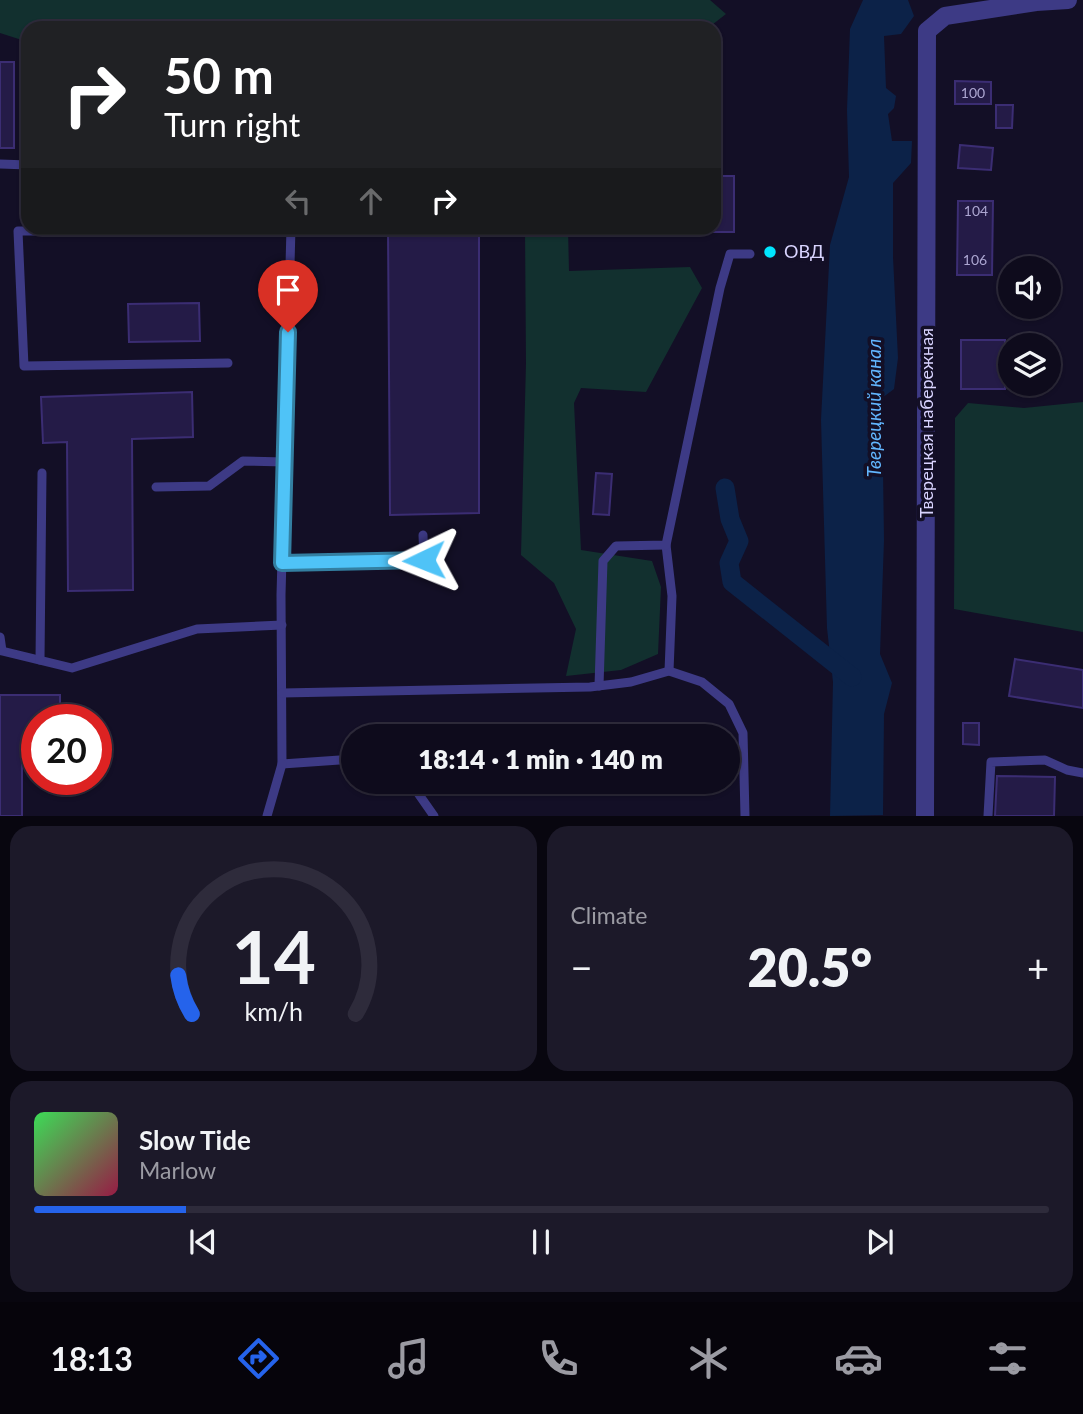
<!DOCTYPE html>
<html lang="en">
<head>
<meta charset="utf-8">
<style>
  :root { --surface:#0e0b1c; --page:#1c1929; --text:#f1f3f6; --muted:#9b9ba3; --line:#2e2b3b; --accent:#2563eb }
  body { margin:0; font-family:Lato,sans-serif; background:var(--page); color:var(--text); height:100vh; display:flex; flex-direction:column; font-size:26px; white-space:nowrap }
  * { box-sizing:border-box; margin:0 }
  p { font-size:23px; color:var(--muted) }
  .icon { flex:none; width:38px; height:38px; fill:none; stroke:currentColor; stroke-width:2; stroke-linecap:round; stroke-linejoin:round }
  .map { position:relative; height:816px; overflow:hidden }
  .panel { display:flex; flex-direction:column; gap:10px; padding:10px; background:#08060f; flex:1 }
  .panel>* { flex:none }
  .top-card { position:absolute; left:21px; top:21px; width:700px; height:214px; border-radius:21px; box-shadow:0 2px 5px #0004,0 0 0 2px var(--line); background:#202124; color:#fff; overflow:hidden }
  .fabs { position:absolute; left:998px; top:256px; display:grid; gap:14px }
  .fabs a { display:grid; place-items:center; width:63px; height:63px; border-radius:50%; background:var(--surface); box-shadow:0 2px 5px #0004,0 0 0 2px var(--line); font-size:35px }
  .speed { position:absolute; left:21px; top:704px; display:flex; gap:14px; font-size:35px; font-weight:700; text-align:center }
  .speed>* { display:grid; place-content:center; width:91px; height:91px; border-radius:50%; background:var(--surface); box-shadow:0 2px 5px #0004,0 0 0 2px var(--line); line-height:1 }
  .speed .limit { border:10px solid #d22; background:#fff; color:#111 }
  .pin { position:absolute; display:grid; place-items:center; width:60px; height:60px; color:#fff; margin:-72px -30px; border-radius:50% 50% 50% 0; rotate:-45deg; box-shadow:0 0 7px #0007 }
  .pin .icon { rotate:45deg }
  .me { position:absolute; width:77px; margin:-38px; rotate:268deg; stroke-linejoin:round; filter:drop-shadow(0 0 5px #0008) }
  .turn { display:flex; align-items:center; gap:24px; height:147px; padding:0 28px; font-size:32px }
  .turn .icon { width:91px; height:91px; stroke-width:2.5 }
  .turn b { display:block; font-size:49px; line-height:60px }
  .lanes { display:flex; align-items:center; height:66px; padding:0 28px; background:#0003; justify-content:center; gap:35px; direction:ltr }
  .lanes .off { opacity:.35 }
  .big { font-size:52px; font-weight:800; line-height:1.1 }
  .panel .card { flex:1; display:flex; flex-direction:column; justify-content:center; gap:10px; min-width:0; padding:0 24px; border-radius:21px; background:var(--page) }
  .panel .dial { align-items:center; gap:0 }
  .dial svg { height:182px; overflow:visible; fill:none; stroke:var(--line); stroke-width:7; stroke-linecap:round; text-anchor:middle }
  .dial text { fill:var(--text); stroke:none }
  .song { display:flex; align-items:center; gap:21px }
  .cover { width:84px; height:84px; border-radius:10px; background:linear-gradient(135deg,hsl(130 70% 55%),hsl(340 70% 35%)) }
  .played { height:7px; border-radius:4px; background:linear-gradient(90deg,var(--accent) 15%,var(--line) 15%) }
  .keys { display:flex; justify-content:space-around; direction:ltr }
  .heat { display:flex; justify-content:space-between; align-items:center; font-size:38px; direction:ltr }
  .panel .tiles { flex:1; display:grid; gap:10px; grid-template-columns:1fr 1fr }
  .card:last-child { grid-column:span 2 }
  .trip { position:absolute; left:341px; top:724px; width:399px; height:70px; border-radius:35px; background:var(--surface); box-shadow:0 2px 5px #0004,0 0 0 2px var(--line); font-weight:800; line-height:70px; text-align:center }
  .dock { display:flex; height:112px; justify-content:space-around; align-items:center; background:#06040b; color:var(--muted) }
  .dock .icon { width:49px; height:49px }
  .dock .selected { color:var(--accent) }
  .dock b { font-size:32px; color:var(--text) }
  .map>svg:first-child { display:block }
  .green { fill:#12302f }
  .water { fill:#0c2248 }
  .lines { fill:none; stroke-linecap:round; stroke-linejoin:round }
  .canal { stroke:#0c2248; stroke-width:19 }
  .building { fill:#241b47; stroke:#3b2d73; stroke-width:2 }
  .service { stroke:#3d3a85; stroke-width:9 }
  .minor { stroke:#3d3a85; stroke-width:18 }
  .route-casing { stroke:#337fa1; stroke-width:18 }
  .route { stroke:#4fc3f7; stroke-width:12 }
  .poi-dot { fill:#00e5ff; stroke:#130f26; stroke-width:2.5 }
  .labels { text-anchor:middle; stroke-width:7; stroke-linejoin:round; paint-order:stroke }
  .number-label { font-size:14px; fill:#aca6d1 }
  .poi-label { font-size:18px; fill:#d9d4ff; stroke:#130f26; text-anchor:start }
  .street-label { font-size:18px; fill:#d9d4ff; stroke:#130f26 }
  .water-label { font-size:19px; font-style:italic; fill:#62b6ff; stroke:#130f26 }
</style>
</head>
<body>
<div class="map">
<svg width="1083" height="816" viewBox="0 0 1083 816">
  <rect width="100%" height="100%" fill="#130f26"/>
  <g class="green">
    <polygon points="0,0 710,0 726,14 708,28 587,25 587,28 28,28 28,42 0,33"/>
    <polygon points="525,228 568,228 569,271 690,267 702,288 646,392 581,388 574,403 581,550 652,561 661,587 658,654 621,670 566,676 576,629 554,583 521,555 526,363"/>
    <polygon points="1083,402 1083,632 954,609 955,418 968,403 1024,408"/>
  </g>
  <polygon class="water" points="863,0 908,0 914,16 901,34 884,36 886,88 896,96 894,108 888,114 892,141 912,141 911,163 893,183 893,257 898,358 894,389 882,398 884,540 880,654 892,683 884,714 883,815 830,816 833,682 827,628 821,420 830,245 849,177 847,110 850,29"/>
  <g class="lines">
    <polyline class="canal" points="725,488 730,519 739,541 729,563 732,582 852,677"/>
  </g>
  <g class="building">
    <rect x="0" y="62" width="14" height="86"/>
    <polygon points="955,81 991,82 991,104 955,104"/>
    <polygon points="996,105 1013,105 1012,128 996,128"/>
    <polygon points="960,145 993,148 991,170 958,168"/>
    <rect x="714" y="176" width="20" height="56"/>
    <polygon points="958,201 993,201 992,275 957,275"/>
    <polygon points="388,228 479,228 479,513 390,515"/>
    <polygon points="199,303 200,341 129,342 128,304"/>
    <rect x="961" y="340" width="44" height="49"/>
    <polygon points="192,392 193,437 132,439 133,590 68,591 67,442 43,443 41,397"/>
    <polygon points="596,473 612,474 609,515 593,514"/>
    <polygon points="1015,659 1083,670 1083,708 1009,696"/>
    <polygon points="0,695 60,695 60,719 37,719 37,765 22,765 22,816 0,816"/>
    <polygon points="963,723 979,723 979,745 963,744"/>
    <polygon points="997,776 1055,777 1054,816 995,816"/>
  </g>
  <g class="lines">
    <g class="service">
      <polyline points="0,164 28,165"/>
      <polyline points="69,228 69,231 291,228 281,595 282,764 354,759"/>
      <polyline points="69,231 18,231 24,366 228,363"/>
      <polyline points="156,487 209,486 243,461 285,462"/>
      <polyline points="666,545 672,596 669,671"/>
      <polyline points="282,563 424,560 423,535"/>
      <polyline points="0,637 2,651 72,668 197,629 282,625"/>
      <polyline points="40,660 42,473"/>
      <polyline points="599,686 603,561 616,546 666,545 720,288 730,254 750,254"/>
      <polyline points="282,693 590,687 631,682 669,671 702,682 729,704 743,733 745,816"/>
      <polyline points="407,782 413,786 434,816"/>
      <polyline points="267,816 282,764"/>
      <polyline points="988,816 991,762 1045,760 1067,770 1083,773"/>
    </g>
    <polyline class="minor" points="925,816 927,31 945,16 1036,2 1068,0"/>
  </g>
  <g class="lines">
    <defs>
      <polyline id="route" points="288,332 282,563 424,560"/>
    </defs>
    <use href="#route" class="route-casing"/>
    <use href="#route" class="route"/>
  </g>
  <circle class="poi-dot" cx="770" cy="252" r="7"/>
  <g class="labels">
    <g class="number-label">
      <text x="973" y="98">100</text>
      <text x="976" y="216">104</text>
      <text x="975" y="265">106</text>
    </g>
    <g class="poi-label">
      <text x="784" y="258">ОВД</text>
    </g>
    <g class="street-label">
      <text transform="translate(927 423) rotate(-90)" y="6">Тверецкая набережная</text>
    </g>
    <g class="water-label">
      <text transform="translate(874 408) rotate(-90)" y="7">Тверецкий канал</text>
    </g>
  </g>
</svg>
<div class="fabs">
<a><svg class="icon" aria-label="sound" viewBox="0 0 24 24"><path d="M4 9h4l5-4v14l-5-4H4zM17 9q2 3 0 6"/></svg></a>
<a><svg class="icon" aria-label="layers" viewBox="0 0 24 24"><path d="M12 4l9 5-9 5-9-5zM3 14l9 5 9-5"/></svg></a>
</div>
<div class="speed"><div class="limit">20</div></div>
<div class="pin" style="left:288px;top:332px;background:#d93025"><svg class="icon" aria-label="arrive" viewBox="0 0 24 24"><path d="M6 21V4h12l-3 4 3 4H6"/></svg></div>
<svg class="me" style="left:424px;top:560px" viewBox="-20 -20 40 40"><path d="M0-17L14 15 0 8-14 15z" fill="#4fc3f7" stroke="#fff" stroke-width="4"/></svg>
<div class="trip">18:14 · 1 min · 140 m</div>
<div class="top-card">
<div class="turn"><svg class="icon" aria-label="right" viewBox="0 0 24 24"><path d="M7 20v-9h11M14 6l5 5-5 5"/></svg><div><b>50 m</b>Turn right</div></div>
<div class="lanes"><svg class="icon off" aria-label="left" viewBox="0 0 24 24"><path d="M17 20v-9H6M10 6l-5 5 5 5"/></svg><svg class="icon off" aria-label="ahead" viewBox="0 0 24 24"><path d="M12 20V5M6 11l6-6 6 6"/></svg><svg class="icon" aria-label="right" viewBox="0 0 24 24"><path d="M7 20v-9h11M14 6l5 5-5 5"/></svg></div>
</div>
</div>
<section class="panel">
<div class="tiles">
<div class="card dial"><svg viewBox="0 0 100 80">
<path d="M14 69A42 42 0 1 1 86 69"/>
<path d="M14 69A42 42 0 0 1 8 52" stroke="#2563eb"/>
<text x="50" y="56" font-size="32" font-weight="700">14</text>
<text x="50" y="72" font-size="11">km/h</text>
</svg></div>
<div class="card"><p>Climate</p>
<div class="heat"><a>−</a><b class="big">20.5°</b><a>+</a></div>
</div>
<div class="card">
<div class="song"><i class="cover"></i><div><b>Slow Tide</b><p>Marlow</p></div></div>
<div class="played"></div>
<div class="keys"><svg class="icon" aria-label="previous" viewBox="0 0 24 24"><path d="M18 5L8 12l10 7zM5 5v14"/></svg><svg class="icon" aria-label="pause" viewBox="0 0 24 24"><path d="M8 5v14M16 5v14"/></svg><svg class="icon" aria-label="next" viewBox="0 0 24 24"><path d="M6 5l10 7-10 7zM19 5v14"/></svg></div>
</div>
</div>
</section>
<nav class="dock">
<b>18:13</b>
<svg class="icon selected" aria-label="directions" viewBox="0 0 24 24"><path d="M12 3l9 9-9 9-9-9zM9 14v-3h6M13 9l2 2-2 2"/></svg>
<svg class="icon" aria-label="music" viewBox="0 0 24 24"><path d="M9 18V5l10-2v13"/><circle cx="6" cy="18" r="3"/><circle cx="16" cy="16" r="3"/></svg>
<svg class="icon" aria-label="phone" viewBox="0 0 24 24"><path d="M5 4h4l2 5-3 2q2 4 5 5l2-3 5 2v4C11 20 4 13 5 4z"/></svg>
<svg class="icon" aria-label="climate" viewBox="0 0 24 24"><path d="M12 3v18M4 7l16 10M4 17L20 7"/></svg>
<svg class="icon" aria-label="car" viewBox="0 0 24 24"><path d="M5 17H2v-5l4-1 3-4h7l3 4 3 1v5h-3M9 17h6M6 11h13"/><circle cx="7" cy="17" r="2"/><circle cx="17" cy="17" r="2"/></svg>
<svg class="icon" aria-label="filters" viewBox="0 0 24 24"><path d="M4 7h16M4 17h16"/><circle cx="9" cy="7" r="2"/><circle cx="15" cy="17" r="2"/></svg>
</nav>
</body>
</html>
